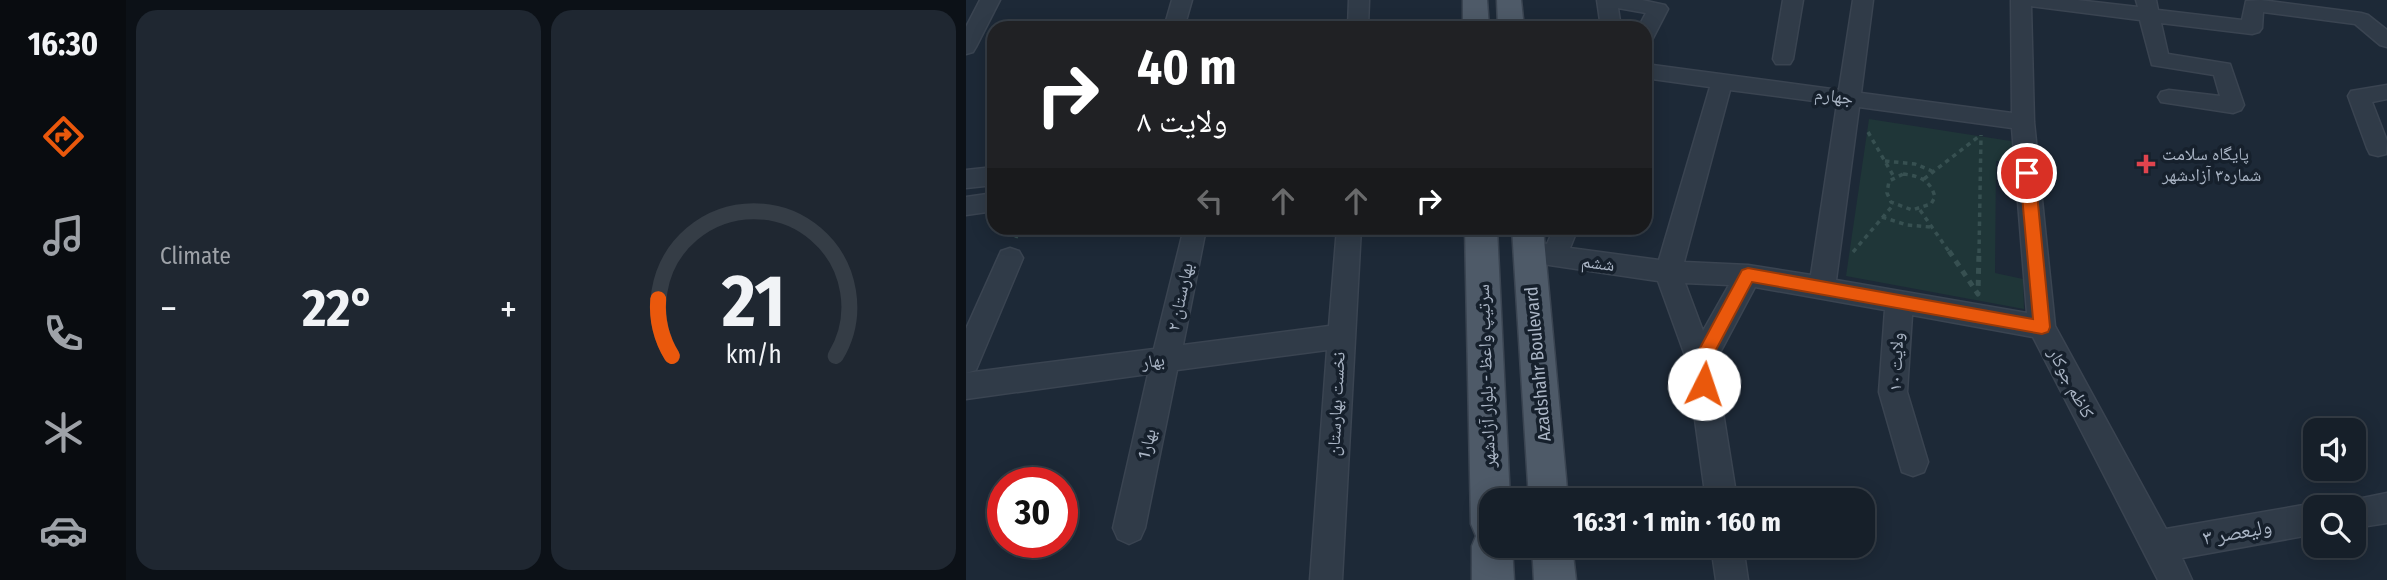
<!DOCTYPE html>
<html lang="en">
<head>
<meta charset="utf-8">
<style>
  :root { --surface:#161f29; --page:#1f2731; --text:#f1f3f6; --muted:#9ea2a8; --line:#353d46; --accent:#ea580c }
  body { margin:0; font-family:"Fira Sans Condensed","Noto Naskh Arabic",sans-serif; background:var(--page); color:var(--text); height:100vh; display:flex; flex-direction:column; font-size:26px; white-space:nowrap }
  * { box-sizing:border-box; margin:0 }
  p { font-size:23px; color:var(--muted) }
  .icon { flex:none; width:38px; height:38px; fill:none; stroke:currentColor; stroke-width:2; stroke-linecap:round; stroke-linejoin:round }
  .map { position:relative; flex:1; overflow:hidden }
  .details { display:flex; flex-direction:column; gap:10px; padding:10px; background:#0c1117; width:840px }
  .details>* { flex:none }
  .top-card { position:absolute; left:21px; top:21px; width:665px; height:214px; border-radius:21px; box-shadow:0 4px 18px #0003,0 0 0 2px var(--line); background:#202124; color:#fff; overflow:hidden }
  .tools { position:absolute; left:1337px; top:418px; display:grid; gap:14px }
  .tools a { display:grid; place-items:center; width:63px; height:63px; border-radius:14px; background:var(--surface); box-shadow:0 4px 18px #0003,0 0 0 2px var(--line); font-size:35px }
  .speed { position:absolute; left:21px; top:467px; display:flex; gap:14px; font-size:35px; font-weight:700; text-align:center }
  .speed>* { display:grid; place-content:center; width:91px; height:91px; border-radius:50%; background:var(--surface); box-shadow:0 4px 18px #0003,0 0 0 2px var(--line); line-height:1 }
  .speed .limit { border:10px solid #d22; background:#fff; color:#111 }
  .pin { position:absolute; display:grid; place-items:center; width:60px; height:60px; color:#fff; margin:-30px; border:4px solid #fff; border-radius:50%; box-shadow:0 2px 7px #0007 }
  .me { position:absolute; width:77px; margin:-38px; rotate:4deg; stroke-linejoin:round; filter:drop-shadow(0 0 5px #0008) }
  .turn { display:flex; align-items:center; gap:24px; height:147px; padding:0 35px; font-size:32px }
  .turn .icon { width:91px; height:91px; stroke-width:2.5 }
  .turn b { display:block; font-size:49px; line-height:60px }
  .lanes { display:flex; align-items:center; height:66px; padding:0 35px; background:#0003; justify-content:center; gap:35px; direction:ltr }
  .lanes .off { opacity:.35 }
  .big { font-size:52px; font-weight:700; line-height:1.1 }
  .details .widget { flex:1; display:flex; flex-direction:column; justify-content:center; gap:10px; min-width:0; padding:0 24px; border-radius:21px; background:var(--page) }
  .details .dial { align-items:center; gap:0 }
  .dial svg { height:182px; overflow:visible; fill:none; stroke:var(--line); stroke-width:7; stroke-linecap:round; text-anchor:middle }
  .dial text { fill:var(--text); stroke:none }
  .heat { display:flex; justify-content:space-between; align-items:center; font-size:38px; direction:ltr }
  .details .tiles { flex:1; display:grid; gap:10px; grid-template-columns:repeat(2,1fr) }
  .trip { position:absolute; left:513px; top:488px; width:396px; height:70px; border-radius:21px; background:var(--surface); box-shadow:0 4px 18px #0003,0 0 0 2px var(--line); font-weight:700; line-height:70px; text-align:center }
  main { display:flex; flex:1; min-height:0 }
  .dock { display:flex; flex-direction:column; width:126px; justify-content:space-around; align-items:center; background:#090c10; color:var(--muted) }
  .dock .icon { width:49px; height:49px }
  .dock .active { color:var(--accent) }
  .dock b { font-size:32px; color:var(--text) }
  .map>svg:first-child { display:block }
  .green { fill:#1f3638 }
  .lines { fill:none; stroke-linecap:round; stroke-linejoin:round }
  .minor-casing { stroke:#3a4451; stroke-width:3 }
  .major-casing { stroke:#3a4451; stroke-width:3 }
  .path-far1 { stroke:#375051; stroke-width:3.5; stroke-dasharray:4.5 4.5; stroke-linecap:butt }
  .path { stroke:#375051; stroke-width:5; stroke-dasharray:6 6; stroke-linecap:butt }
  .minor { fill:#303b48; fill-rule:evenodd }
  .major { fill:#4e5a68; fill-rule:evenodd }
  .route { fill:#ea580c; stroke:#983908; stroke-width:2 }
  .health-dot { fill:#e0444e; stroke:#16202c; stroke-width:2.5 }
  .labels { text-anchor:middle; stroke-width:7; stroke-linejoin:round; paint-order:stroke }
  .street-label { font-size:18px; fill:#aab5c5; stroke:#16202c }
  .poi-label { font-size:18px; fill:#aab5c5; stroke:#16202c; text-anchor:start }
  .near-street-label { font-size:21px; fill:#aab5c5; stroke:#16202c }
</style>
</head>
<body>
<main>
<nav class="dock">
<b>16:30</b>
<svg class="icon active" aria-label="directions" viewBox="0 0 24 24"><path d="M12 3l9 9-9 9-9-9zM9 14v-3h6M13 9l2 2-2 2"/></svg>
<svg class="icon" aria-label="music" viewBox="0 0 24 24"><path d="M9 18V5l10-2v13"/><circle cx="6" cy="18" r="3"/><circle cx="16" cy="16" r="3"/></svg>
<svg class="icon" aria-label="phone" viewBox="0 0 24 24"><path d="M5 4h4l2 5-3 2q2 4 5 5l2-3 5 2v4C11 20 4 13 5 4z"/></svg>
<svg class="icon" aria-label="climate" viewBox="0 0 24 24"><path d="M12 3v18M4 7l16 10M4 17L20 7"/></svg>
<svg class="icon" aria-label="car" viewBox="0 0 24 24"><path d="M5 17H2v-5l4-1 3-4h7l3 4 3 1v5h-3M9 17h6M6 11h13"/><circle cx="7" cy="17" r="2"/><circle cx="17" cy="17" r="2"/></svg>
</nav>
<section class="details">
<div class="tiles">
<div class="widget"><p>Climate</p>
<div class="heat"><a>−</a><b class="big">22°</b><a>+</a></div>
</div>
<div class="widget dial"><svg viewBox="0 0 100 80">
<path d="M14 69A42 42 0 1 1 86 69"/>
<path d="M14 69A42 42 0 0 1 8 44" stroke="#ea580c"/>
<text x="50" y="56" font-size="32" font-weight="700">21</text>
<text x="50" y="72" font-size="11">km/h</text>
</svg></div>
</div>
</section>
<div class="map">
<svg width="1421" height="580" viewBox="0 0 1421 580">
  <rect width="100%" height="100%" fill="#1d2937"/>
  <polygon class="green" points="903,119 1051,142 1051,163 1030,161 1029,273 1057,279 1058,309 880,276"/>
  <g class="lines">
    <defs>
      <g id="minor">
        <polygon points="14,0 34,0 10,47 7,52 0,54 0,27"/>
        <polygon points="206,0 226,0 218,28 198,28"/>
        <polygon points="383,0 403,0 402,28 382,28"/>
        <polygon points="631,0 676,0 699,5 702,9 686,40 679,41 679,28 672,28 680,13 652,8 655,28 635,28"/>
        <polygon points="817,0 837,0 827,59 824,64 810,64 807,59"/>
        <path d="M887,0H907L895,93L1046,113L1045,0H1111L1172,7L1170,0H1190L1192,10L1276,20L1280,1L1295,0L1395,13L1402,15L1421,30V47L1414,45L1389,24L1297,12L1296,28L1293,32L1286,34L1195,23L1202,54L1264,64L1278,105L1275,110L1267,113L1195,102L1192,97L1195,92L1203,90L1254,96L1248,75L1186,65L1174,20L1065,6L1068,122L1089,326L1200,529L1349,503L1359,508H1349V534L1216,558L1226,580H1192L1067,337L946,315L941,392L962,462L958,472L947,476L936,472L913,392L919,310L789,287L749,362L771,500H740L721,361L692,281L563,262L554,259L550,252L554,245L563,242L581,244L588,228H612L604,248L693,260L744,87L679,78V64L873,90ZM764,90L871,104L845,275L782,265L718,262ZM893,107L1046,128L1061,313L870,280ZM719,283L763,285L737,331Z"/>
        <polygon points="1421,85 1421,99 1406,102 1421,141 1420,154 1412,156 1404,154 1401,148 1382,96 1385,91"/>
        <polygon points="28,167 28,185 0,188 0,170"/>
        <polygon points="28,193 28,211 0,215 0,197"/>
        <polygon points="218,228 236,228 239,234 217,345 363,326 371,228 395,228 376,580 344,580 361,350 211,370 179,528 174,539 163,544 152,539 147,528 182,374 0,399 0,373 188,349"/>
        <polygon points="44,248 53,251 57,258 10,370 0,373 0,329 35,251"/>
        <polygon points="1421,493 1421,523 1388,528 1388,508 1375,508 1377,502"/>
        <polygon points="745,546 777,546 782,580 750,580"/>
      </g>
      <g id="major">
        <polygon points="497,0 521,0 523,28 497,28"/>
        <polygon points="531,0 555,0 558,28 532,28"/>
        <polygon points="499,228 531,228 544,500 525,500 525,546 546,546 548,580 506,580 506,546 510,536 505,524"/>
        <polygon points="546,228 577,228 602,500 563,500"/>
        <polygon points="566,546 606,546 610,580 568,580"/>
      </g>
    </defs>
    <use href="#minor" class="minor-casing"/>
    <use href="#major" class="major-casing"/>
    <g class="path-far1">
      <polyline points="902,132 928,177"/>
      <polyline points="919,161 949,164 966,171"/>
      <path d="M937,174C954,176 964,180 969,197L965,204L946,210L925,202L921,193L923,181Z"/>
      <polyline points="958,179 1012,137"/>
      <polyline points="954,210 984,253"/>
      <polyline points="916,217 941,225 964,227"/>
      <polyline points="50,238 53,228"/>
      <polyline points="887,252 928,204"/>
      <polyline points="1013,253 1015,135"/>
    </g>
    <polyline class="path" points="983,251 1012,294 1013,251"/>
    <use href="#minor" class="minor"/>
    <use href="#major" class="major"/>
  </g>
  <polygon class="route" points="1061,168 1069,173 1084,327 1082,332 1076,334 786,282 744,361 747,384 745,390 738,392 732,390 727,361 776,270 782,268 1067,319 1054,173"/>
  <path class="health-dot" d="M1176.5 153.5h7v7h7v7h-7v7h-7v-7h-7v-7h7z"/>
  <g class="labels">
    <g class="street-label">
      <text transform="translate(868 96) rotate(8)" y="6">جهارم</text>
      <text transform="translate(632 263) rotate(8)" y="6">ششم</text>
      <text transform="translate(214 297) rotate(-78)" y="6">بهارستان ۲</text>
      <text transform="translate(187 361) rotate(-8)" y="6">بهار</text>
      <text transform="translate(930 362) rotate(-88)" y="6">ولایت ۱۰</text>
      <text transform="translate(572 364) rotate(-95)" y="6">Azadshahr Boulevard</text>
      <text transform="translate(520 376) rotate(-92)" y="6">سرتیپ واعظ - بلوار آزادشهر</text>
      <text transform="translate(1105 383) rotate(62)" y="6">کاظم جوکار</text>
      <text transform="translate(370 404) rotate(-87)" y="6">نخست بهارستان</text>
      <text transform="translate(181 444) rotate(-78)" y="6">بهار1</text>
    </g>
    <g class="poi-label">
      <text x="1196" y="160">پایگاه سلامت<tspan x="1196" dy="21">شماره۳ آزادشهر</tspan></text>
    </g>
    <g class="near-street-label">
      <text transform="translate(1271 532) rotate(-10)" y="7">ولیعصر ۳</text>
    </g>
  </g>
</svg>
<div class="tools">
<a><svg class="icon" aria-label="sound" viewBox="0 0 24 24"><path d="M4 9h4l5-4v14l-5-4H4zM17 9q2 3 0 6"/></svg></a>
<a><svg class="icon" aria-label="search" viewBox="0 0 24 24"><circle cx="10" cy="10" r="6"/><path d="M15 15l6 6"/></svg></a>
</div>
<div class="speed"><div class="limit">30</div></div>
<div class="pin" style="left:1061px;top:173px;background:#d93025"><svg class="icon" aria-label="arrive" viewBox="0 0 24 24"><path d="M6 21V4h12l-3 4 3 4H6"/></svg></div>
<svg class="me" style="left:738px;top:384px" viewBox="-20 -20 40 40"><circle r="19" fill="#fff"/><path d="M0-13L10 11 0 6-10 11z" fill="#ea580c"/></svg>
<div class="trip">16:31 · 1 min · 160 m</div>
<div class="top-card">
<div class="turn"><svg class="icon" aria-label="right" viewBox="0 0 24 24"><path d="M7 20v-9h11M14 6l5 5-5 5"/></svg><div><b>40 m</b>ولایت ۸</div></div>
<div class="lanes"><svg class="icon off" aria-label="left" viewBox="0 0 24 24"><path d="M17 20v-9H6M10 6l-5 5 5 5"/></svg><svg class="icon off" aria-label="ahead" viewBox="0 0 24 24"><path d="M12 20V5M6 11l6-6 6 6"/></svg><svg class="icon off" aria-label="ahead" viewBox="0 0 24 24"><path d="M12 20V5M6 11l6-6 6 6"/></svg><svg class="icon" aria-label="right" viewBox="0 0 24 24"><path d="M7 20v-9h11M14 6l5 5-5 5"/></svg></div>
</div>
</div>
</main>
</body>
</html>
